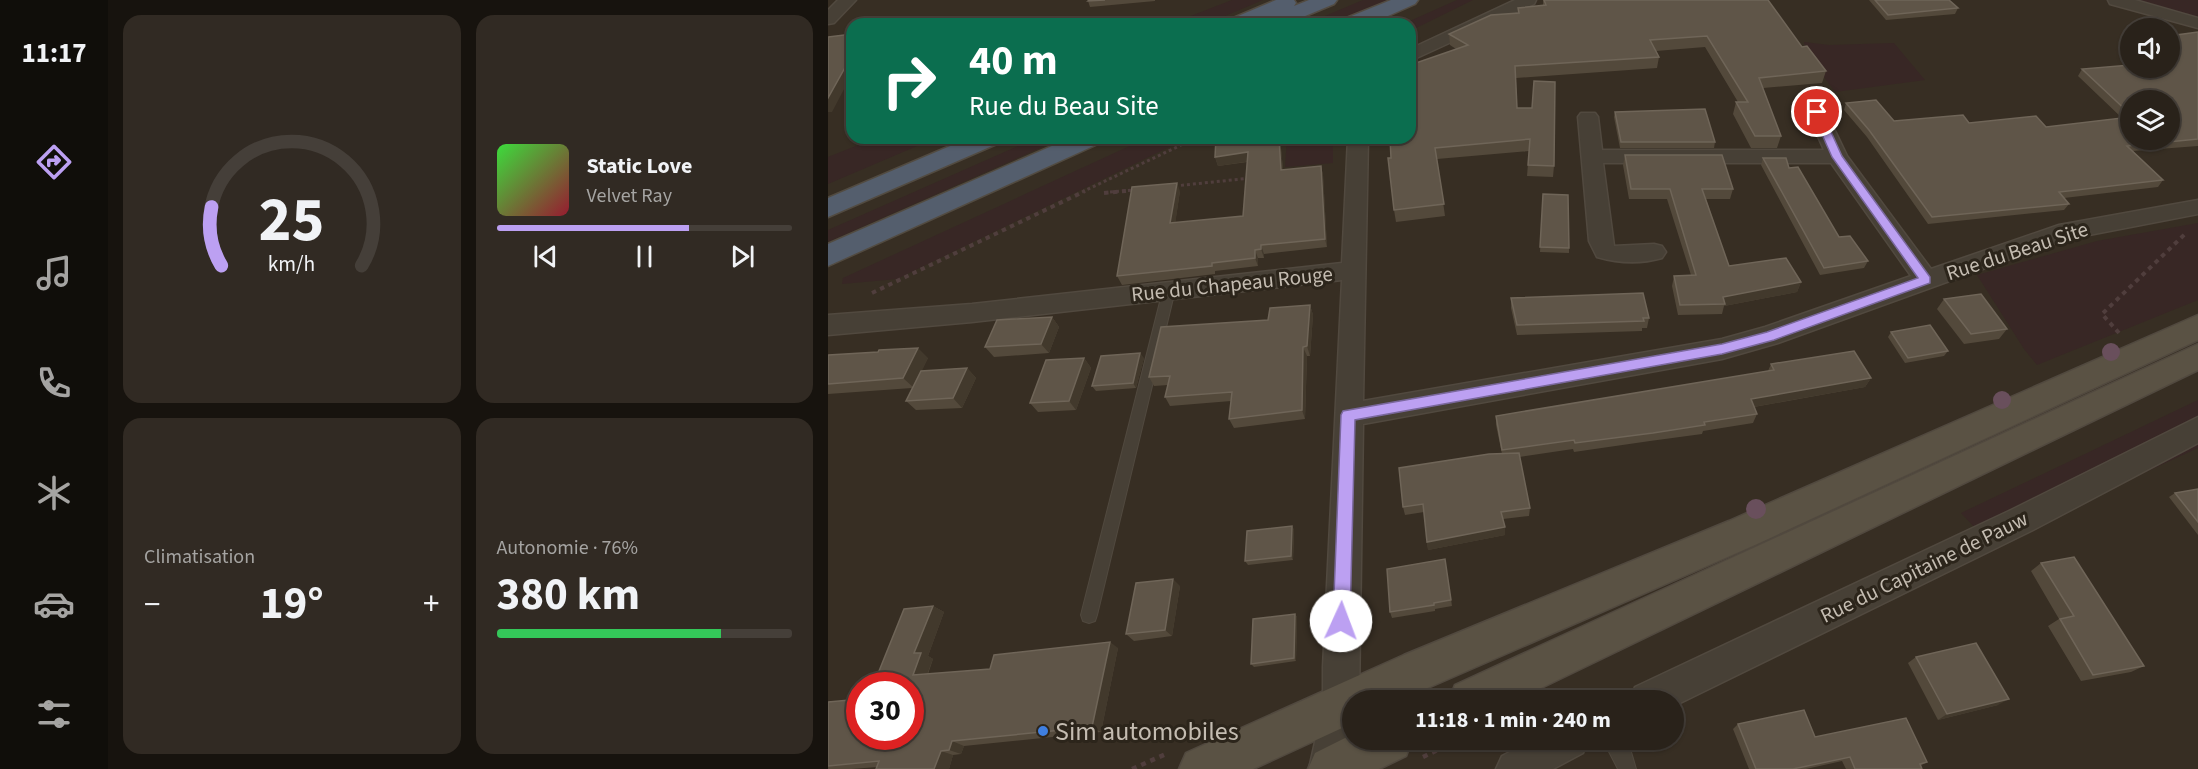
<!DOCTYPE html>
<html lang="fr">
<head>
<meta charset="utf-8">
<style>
  :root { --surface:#29221a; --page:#312a23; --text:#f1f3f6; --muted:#a5a4a2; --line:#453f39; --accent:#bca0f2 }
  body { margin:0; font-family:"Source Sans 3",sans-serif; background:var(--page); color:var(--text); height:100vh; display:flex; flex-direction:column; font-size:22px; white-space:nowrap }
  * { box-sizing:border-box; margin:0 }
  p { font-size:20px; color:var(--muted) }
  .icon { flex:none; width:33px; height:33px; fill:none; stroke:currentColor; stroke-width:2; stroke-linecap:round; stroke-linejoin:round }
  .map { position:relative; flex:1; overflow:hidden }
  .panel { display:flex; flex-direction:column; gap:15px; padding:15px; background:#17130e; width:720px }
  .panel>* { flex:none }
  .guide { position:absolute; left:18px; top:18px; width:570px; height:126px; border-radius:18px; box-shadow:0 2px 4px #0004,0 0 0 2px var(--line); background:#0b6e4f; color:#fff; overflow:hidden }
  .controls { position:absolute; left:1292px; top:18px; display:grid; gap:12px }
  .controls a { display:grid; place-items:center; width:60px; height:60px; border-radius:50%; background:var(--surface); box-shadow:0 2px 4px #0004,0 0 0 2px var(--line); font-size:30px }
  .speed { position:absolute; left:18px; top:672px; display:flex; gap:12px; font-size:30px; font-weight:700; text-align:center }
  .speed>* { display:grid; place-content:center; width:78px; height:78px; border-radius:50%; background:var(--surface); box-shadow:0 2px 4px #0004,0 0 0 2px var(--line); line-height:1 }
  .speed .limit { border:9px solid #d22; background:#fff; color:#111 }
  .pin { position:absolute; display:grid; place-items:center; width:51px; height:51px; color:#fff; margin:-26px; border:3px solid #fff; border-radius:50%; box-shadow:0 2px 6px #0007 }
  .me { position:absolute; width:66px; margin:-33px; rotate:2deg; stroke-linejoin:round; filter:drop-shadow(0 0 4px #0008) }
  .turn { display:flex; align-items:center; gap:21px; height:126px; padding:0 24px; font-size:27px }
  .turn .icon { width:78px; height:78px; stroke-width:2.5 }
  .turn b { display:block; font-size:42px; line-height:51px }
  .big { font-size:45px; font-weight:700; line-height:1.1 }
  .panel .tile { flex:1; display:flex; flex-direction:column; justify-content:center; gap:9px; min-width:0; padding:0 21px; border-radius:18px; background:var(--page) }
  .panel .dial { align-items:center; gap:0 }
  .dial svg { height:156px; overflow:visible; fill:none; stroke:var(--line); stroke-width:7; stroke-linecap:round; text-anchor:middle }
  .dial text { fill:var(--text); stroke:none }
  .song { display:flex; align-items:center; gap:18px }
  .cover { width:72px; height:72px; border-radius:9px; background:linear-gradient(135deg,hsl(120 70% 55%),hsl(350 70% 35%)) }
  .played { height:6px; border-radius:3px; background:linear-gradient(90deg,var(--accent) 65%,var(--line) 65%) }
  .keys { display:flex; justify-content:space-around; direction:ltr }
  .heat { display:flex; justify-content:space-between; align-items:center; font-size:33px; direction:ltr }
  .charge { height:9px; border-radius:4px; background:linear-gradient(90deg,#34c759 76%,var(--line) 0) }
  .panel .tiles { flex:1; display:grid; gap:15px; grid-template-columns:repeat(2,1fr) }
  .trip { position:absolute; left:514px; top:690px; width:342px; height:60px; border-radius:30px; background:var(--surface); box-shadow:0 2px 4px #0004,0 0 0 2px var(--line); font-weight:700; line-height:60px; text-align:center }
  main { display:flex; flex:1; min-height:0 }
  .menu { display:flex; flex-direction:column; width:108px; justify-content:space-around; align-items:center; background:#100e0a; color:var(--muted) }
  .menu .icon { width:42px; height:42px }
  .menu .selected { color:var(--accent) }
  .menu b { font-size:27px; color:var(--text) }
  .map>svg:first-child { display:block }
  .green { fill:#382725 }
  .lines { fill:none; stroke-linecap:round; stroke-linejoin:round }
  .lane-casing { stroke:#51493f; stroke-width:2 }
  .street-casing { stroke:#51493f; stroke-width:3 }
  .secondary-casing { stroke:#51493f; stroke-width:3 }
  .highway-casing { stroke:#524b41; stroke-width:3 }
  .path-far2 { stroke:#503e3d; stroke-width:3; stroke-dasharray:3 3; stroke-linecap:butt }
  .path-far1 { stroke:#503e3d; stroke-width:4; stroke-dasharray:4.5 4.5; stroke-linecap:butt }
  .path { stroke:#503e3d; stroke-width:4.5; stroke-dasharray:5 5; stroke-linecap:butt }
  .lane { fill:#474036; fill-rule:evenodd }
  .street { fill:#474036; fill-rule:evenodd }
  .secondary { fill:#5a5244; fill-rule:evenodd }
  .highway { fill:#545e6d; fill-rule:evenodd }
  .tree { fill:#694f5c }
  .wall { fill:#53493b; fill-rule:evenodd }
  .shaded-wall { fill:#42392c }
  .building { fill:#5f5548; stroke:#6f6558; stroke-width:1.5 }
  .route { fill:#bca0f2; stroke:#7a689d; stroke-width:1.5 }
  .shop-dot { fill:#3f7fe0; stroke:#2c251b; stroke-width:2 }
  .labels { text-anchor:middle; stroke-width:6; stroke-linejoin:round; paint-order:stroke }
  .street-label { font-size:21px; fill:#c4bcb1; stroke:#2c251b }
  .near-poi-label { font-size:26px; fill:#c4bcb1; stroke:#2c251b; text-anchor:start }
</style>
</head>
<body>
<main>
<nav class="menu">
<b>11:17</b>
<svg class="icon selected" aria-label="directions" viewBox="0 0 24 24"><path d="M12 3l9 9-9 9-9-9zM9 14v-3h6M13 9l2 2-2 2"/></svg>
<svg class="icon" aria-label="music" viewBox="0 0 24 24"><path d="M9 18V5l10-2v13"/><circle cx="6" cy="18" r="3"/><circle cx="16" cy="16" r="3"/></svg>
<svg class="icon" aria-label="phone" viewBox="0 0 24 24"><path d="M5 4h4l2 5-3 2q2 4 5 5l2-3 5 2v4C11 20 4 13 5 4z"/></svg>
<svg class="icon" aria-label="climate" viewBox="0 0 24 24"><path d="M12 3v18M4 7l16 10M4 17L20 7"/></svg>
<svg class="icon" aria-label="car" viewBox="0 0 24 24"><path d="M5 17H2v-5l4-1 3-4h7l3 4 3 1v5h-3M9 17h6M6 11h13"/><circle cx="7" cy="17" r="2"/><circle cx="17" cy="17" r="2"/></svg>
<svg class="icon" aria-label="filters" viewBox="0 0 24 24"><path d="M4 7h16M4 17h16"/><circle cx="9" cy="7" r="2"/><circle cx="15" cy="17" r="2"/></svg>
</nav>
<section class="panel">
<div class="tiles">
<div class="tile dial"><svg viewBox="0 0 100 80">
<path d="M14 69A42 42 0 1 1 86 69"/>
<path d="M14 69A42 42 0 0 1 9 39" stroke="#bca0f2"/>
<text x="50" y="56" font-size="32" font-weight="700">25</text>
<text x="50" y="72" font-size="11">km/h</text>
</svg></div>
<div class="tile">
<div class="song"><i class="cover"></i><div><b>Static Love</b><p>Velvet Ray</p></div></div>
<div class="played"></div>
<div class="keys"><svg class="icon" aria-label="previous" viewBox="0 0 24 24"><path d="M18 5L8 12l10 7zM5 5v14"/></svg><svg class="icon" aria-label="pause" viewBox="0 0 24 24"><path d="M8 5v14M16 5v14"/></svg><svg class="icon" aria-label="next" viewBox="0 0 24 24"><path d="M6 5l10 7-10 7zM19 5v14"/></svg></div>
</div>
<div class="tile"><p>Climatisation</p>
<div class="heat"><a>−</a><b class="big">19°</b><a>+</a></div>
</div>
<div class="tile"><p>Autonomie · 76%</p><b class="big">380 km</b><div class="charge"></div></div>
</div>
</section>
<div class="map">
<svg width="1370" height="769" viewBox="0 0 1370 769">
  <rect width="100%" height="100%" fill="#372e23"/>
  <g class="green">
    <polygon points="404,0 435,0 378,24 342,24"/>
    <polygon points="535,0 560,0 501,24 478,24"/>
    <polygon points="629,0 645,0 582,31 582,24 575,24"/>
    <polygon points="1301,0 1370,0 1370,17"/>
    <polygon points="976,42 1001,45 1066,43 1097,80 1007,92 978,53"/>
    <polygon points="48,138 108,138 0,184 0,157"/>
    <polygon points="208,138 235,138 0,242 0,230"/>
    <polygon points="319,138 360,138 69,279 14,284 15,278"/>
    <polygon points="459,138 505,138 505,163 457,167"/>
    <polygon points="1370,223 1370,300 1209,365 1196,349 1149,275 1269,241"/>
    <polygon points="1370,400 1370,448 1162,544 1133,513"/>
  </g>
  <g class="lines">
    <defs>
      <g id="lane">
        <polygon points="341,286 347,290 269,615 267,621 261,623 255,621 253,615 335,290"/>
        <polygon points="775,740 794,740 803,752 808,769 790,769"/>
      </g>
      <g id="street">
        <polygon points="10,0 28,0 6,23 0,24 0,10"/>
        <polygon points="687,0 708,0 706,4 582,61 582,49"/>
        <polygon points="1280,0 1307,0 1370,18 1370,28 1282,4"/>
        <path d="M989,106L996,108L1019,156L1103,269L1231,225L1370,200V214L1235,240L950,343L894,359L535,424L531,700H525V736L519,769H481L495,706V667L514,280L144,322L0,335V315L144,304L514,263L520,138H540L535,401L894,339L937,327L1083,276L1003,163H775L786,246L826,244L834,246L838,252L834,258C813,264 790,263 769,257L761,241L750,117L753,113H767L770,117L774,150H996L979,112L982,108Z"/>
        <polygon points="1370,417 1370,443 1205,530 846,706 846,700 802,700 807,687 1183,510"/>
        <polygon points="705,740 760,740 755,753 725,769 668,769 674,756"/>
      </g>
      <g id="secondary">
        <polygon points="1370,315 1370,340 927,545 572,700 525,700 525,723 425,769 351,769 358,753 576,655 901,521"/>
        <polygon points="1370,344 1370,370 688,700 621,700 627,685"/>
        <polygon points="525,734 525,740 584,740 578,756 551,769 480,769 487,753"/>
      </g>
      <g id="highway">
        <polygon points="448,0 466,0 468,3 466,6 481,0 509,0 506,4 458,24 400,24 403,19"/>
        <polygon points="563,0 590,0 587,4 542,24 513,24 516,19"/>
        <polygon points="141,138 174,138 171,143 0,217 0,198"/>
        <polygon points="242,138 275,138 272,143 0,266 0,244"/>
      </g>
    </defs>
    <use href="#lane" class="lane-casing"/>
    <use href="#street" class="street-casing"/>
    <use href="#secondary" class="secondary-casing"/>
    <use href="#highway" class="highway-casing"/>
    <g class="path-far2">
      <polyline points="347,186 423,178"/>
      <polyline points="254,192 368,138"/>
      <polyline points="282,192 307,190"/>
    </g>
    <g class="path-far1">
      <polyline points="276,193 298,191"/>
      <polyline points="44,293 257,191"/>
      <polyline points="1291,333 1274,314 1357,234"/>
    </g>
    <g class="path">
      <polyline points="595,757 630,740"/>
      <polyline points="304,769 338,754"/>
    </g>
    <use href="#lane" class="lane"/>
    <use href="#street" class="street"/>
    <use href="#secondary" class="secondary"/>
    <use href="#highway" class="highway"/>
  </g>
  <g class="tree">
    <circle cx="1283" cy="352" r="9"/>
    <circle cx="1174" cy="400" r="9"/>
    <circle cx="928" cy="509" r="10"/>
  </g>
  <g class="wall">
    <polygon points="261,0 327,0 327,1 262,7 260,1"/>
    <polygon points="715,0 940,0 974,47 998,71 994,83 935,88 953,136 949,148 923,148 905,114 908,102 910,102 877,47 828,51 831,57 829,68 688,78 689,108 726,166 725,177 699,176 701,151 609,159 617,216 568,222 566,210 563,158 628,49 622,45 621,34 690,13 690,8 715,6"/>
    <polygon points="1041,0 1121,0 1130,8 1127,14 1058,20"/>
    <path d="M1370,32V146L1305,151L1335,180L1330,187L1236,198L1241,204L1236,210L1100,224L1039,137L1016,110L1018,103L1066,121L1141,123L1218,127L1294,118L1250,76L1254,69L1341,68V36ZM1302,100L1341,140H1302Z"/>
    <polygon points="787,112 887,142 886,148 792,148 786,117"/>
    <polygon points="388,138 452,138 455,170 493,166 495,175 499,247 436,254 436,258 430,258 430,266 387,271 387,274 294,285 289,276 352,191 347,223 415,216 419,162 390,166 387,157"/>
    <polygon points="797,155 905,189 902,199 878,199 901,266 973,282 969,292 896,306 894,314 850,315 844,286 846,276 863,275 839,199 801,199 795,165"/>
    <polygon points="935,158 961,168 1011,237 1040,261 1036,268 992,275 933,165"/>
    <polygon points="715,194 741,248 741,253 712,252"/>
    <polygon points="683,298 821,318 819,328 814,328 814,331 689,335 683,308"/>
    <polygon points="1116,299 1179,329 1171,339 1136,344 1109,309"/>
    <polygon points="482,305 485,315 482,356 479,356 477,419 406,428 401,419 403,401 342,406 337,397 340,385 326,386 321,377 440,320"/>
    <polygon points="224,317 231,327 221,353 166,357 157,347"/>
    <polygon points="1063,332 1120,351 1116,356 1077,363 1060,337"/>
    <polygon points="0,355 100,358 93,371 139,368 148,378 134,408 88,410 78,401 84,388 0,394"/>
    <polygon points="256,358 263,368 248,410 210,412 202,403"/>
    <polygon points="316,358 308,388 268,391 264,386"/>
    <polygon points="943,364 1043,378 1037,387 926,407 929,414 925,423 875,431 874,434 822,441 746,452 745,449 691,457 702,508 701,516 675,519 677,527 677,535 600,550 596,512 577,515 575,507 674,454 668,425 668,416 940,371"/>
    <polygon points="1370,489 1370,535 1341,497 1347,493"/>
    <polygon points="464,526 466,530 465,560 420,565 417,561"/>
    <polygon points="617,559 624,606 607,609 607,611 564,618 562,612"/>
    <polygon points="1213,563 1316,666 1303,672 1253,681 1220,626 1231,619 1203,571"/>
    <polygon points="352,586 344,636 306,641 298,634"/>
    <polygon points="105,606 116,612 100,656 105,659 100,674 162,669 290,648 273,732 136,746 133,754 125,755 121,769 48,769 49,767 24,769 0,769 0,702 32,736"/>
    <polygon points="467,614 469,617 468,661 426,667 423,664"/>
    <polygon points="1088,657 1170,705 1110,720 1080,663"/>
    <polygon points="910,724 987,737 1099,762 1092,766 1094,769 1018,769 1014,761 978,769 921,769 905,729"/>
  </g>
  <g class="shaded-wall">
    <polygon points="24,55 24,74 4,112 0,112 0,98"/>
    <polygon points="451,138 452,138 456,179 453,170"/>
    <polygon points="420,152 423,161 390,166 387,157"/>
    <polygon points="493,166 495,175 499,247 497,239"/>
    <polygon points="349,183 352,191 346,232 342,223"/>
    <polygon points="433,245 436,254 436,258 433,249"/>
    <polygon points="427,250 430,258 430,266 427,258"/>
    <polygon points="973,282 969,292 896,306 897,304 895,297"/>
    <polygon points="482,305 485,315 482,356 479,346"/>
    <polygon points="224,317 231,327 221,353 213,344"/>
    <polygon points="475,347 479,356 477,419 474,410"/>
    <polygon points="90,348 100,358 86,388 75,378"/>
    <polygon points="312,353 316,358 308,388 305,383"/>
    <polygon points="256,358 263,368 248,410 241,401"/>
    <polygon points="139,368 148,378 134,408 125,398"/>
    <polygon points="1043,378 1037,387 919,408 923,399"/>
    <polygon points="464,526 466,530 465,560 463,556"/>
    <polygon points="677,527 677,535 600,550 599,542"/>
    <polygon points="345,579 352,586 344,636 337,630"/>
    <polygon points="105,606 116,612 100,656 105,659 97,680 85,675 86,653"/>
    <polygon points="467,614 469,617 468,661 466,658"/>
    <polygon points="282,642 290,648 273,732 264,727"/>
    <polygon points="1181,699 1170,705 1110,720 1119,714"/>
    <polygon points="124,741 136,746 133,754 121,750"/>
    <polygon points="113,751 125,755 121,769 106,769"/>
  </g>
  <g class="building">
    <polygon points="261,0 277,0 260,1"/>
    <polygon points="716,0 940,0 974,47 979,46 998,71 931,78 953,136 927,136 908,102 920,102 879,36 822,40 831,57 687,66 689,108 704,108 706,81 727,82 726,166 700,165 702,139 607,148 616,204 566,210 560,158 563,158 562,138 582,138 582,65 640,45 621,34 663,15 691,13 690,8 718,5"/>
    <polygon points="1047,0 1121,0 1130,8 1060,15"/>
    <polygon points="1370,32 1370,139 1299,146 1335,180 1231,192 1241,204 1104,217 1041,130 1018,103 1048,100 1066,121 1135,115 1141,123 1208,116 1218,127 1302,117 1302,140 1341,140 1341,100 1302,100 1302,114 1254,69 1302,65 1302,68 1341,68 1341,62 1348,61 1341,56 1341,36"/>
    <polygon points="24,34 24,55 0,98 0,37"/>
    <polygon points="877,109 887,142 793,142 787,112"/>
    <polygon points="388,138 451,138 453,170 493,166 497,239 433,245 433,249 427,250 427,258 384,263 384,266 289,276 304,187 349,183 342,223 415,216 420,152 387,157"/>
    <polygon points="797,155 894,155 905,189 874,189 901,266 958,258 973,282 895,297 897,304 852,305 846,276 868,275 842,189 803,189"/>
    <polygon points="935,158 958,158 961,168 970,167 1011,237 1022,236 1040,261 996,268"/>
    <polygon points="715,194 740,195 741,248 712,247"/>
    <polygon points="815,293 821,318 815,318 816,321 689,325 683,298"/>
    <polygon points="1153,294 1179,329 1143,334 1116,299"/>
    <polygon points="482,305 479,346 475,347 474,410 401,419 404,392 337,397 342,376 321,377 333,327 440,320 442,308"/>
    <polygon points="224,317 213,344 157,347 169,320"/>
    <polygon points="1102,325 1120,351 1080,358 1063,332"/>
    <polygon points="90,348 75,378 0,384 0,355 50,352 51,350"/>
    <polygon points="1026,351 1043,378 923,399 929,414 876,422 877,425 825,433 747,443 746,440 674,450 668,416 946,370 943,364"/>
    <polygon points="312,353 305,383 264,386 273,356"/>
    <polygon points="256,358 241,401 202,403 218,360"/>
    <polygon points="139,368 125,398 78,401 93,371"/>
    <polygon points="691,453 702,508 673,512 677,527 599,542 595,504 575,507 571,468 661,454"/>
    <polygon points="1370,489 1370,522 1347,493"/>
    <polygon points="464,526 463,556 417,561 419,531"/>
    <polygon points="1246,557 1316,666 1265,675 1232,619 1246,616 1213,563"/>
    <polygon points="617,559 623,600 606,603 606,605 562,612 559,569"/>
    <polygon points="345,579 337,630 298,634 308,583"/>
    <polygon points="105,606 86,653 93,653 85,675 162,669 166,655 282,642 264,727 124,741 121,750 113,751 106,769 48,769 51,761 0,766 0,702 32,699 32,736 82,736 82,686 45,686 76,609"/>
    <polygon points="467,614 466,658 423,664 425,619"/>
    <polygon points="1148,643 1181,699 1119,714 1088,657"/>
    <polygon points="976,710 987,737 1078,718 1099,762 1092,764 1094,769 1027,769 1022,757 965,769 928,769 910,724"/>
  </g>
  <polygon class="route" points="989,109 994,112 1014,156 1102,277 1102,283 946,340 894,354 527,420 522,621 519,627 513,629 507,627 505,621 513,415 515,411 894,344 939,332 1090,278 1004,157 984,112"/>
  <circle class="shop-dot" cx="215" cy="731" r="6"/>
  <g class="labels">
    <g class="street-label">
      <text transform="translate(1189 251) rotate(-18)" y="7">Rue du Beau Site</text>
      <text transform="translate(404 284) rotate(-6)" y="7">Rue du Chapeau Rouge</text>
      <text transform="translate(1096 567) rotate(-26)" y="7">Rue du Capitaine de Pauw</text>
    </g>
    <g class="near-poi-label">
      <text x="227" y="740">Sim automobiles</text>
    </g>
  </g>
</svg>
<div class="controls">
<a><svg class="icon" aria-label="sound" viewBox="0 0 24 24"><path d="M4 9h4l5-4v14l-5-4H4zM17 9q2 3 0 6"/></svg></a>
<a><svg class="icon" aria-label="layers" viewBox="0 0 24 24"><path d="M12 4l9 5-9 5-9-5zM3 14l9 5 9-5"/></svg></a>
</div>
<div class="speed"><div class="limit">30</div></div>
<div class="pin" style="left:989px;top:112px;background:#d93025"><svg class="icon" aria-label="arrive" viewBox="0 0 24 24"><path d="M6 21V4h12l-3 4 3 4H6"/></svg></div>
<svg class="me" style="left:513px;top:621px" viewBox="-20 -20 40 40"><circle r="19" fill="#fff"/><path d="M0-13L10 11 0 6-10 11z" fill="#bca0f2"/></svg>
<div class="trip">11:18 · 1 min · 240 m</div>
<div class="guide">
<div class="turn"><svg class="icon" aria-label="right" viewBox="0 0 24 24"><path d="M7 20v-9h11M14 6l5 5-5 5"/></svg><div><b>40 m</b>Rue du Beau Site</div></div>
</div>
</div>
</main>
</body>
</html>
